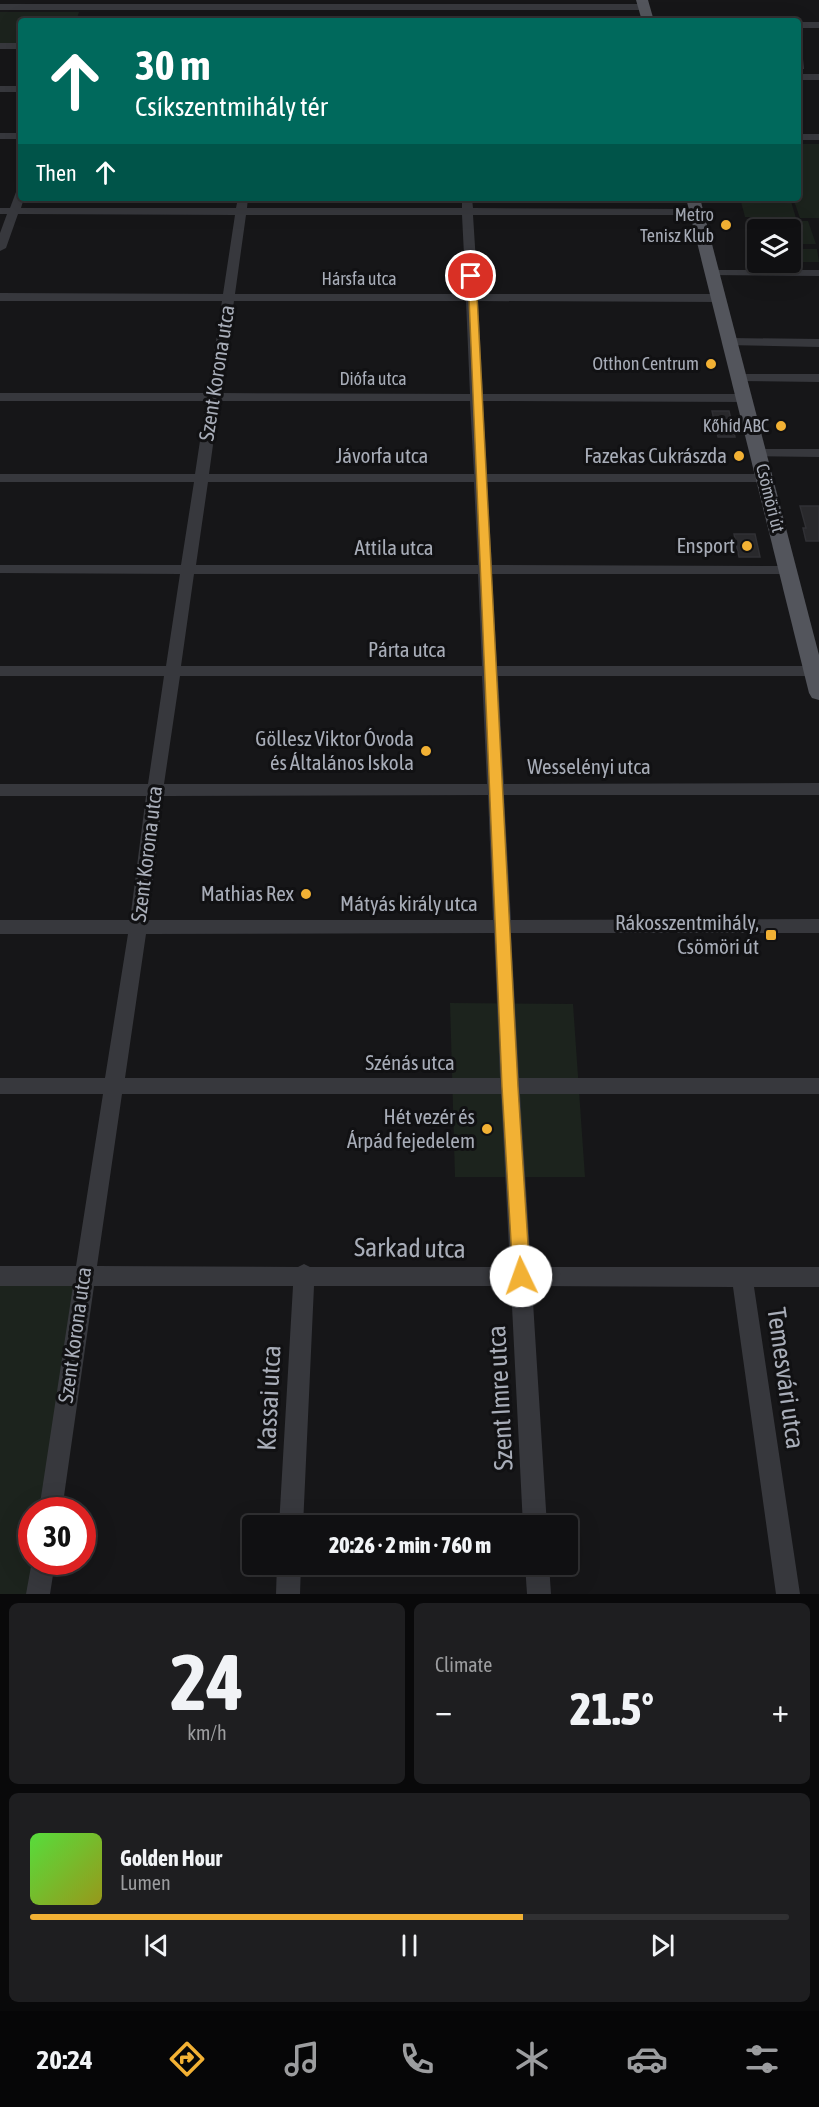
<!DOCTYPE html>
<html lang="en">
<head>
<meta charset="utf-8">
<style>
  :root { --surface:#101012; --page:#1e1e20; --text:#f1f3f6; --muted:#9c9d9f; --line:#303032; --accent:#f2b134 }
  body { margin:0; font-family:"Asap Condensed",sans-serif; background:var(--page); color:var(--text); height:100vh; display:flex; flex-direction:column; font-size:22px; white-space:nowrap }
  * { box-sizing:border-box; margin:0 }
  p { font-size:20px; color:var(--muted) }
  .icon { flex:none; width:33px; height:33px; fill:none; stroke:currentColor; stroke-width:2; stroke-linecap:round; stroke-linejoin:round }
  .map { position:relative; height:1594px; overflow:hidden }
  .panel { display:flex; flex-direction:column; gap:9px; padding:9px; background:#09090a; flex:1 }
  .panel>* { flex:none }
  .guide { position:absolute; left:18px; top:18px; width:783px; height:183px; border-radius:6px; box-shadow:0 6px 24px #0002,0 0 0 2px var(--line); background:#00695c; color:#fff; overflow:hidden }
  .tools { position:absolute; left:747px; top:219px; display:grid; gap:12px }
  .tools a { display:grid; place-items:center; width:54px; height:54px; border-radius:6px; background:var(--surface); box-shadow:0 6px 24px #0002,0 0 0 2px var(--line); font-size:30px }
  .speed { position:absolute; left:18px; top:1497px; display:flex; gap:12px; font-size:30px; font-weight:700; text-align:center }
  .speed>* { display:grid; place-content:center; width:78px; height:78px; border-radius:50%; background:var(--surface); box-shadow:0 6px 24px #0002,0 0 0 2px var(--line); line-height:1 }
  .speed .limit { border:9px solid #d22; background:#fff; color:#111 }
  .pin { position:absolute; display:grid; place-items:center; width:51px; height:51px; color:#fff; margin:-26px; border:3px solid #fff; border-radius:50%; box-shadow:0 2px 6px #0007 }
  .me { position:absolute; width:66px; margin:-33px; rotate:357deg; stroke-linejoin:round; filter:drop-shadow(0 0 4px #0008) }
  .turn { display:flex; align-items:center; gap:21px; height:126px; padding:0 18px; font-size:27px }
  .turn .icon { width:78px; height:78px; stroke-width:2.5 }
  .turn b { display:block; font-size:42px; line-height:51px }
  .then { display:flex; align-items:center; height:57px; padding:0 18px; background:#0003; gap:12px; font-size:22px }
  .big { font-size:45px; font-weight:800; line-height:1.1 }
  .panel .widget { flex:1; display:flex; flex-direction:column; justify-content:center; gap:9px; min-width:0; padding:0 21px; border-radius:9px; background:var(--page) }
  .panel .dial { align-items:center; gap:0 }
  .dial b { font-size:78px; line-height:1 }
  .song { display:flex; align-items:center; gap:18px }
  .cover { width:72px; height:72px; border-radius:9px; background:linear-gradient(135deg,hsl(110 70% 55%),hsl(60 70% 35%)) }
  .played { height:6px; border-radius:3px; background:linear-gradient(90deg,var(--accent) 65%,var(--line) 65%) }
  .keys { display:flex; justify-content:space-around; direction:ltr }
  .heat { display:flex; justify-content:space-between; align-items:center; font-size:33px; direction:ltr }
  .panel .tiles { flex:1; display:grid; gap:9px; grid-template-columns:1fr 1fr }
  .widget:last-child { grid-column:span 2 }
  .trip { position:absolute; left:242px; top:1515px; width:336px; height:60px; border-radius:6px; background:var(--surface); box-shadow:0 6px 24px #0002,0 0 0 2px var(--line); font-weight:800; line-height:60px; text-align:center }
  .menu { display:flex; height:96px; justify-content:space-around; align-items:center; background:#060607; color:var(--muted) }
  .menu .icon { width:42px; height:42px }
  .menu .current { color:var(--accent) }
  .menu b { font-size:27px; color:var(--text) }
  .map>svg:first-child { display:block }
  .green { fill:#1c231d }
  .building { fill:#29292c; stroke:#303034; stroke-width:1.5 }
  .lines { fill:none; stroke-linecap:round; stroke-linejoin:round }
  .minor { fill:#37383d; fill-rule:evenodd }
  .major { fill:#53555c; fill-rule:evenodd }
  .route { fill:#f2b134; stroke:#9d7322; stroke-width:1.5 }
  .poi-dot { fill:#f2b134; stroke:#111113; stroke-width:2 }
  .labels { text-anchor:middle; stroke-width:6; stroke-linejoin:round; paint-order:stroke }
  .far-poi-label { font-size:18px; fill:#a8adb8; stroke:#111113; text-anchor:end }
  .far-street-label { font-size:18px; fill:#a8adb8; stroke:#111113 }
  .street-label { font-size:21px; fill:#a8adb8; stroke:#111113 }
  .poi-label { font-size:21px; fill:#a8adb8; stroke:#111113; text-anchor:end }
  .near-street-label { font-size:26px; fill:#a8adb8; stroke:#111113 }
</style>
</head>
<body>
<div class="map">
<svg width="819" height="1594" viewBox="0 0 819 1594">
  <rect width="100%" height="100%" fill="#161618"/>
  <g class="green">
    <polygon points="0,12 79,12 76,21 21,21 21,44 0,44"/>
    <polygon points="798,144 819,144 819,218 800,218 793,198 798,198"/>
    <polygon points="740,198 790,198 796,218 745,217"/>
    <polygon points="760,221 808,221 816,244 791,244 790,230 762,229"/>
    <polygon points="791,249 817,249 819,262 791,262"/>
    <polygon points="450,1003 573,1004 585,1177 455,1177"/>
    <polygon points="0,1276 83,1276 50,1510 32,1510 32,1562 43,1562 38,1594 0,1594"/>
  </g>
  <g class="building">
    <polygon points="712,411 729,411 735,437 718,437"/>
    <polygon points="800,506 819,506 819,541 806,541 803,528 806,528"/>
    <polygon points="734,534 755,534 760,557 739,557"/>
  </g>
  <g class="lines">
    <g class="minor">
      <polygon points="0,4 644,4 648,7 644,10 0,10"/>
      <rect x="798" y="22" width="21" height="6"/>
      <rect x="0" y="43" width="21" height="6"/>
      <polygon points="798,56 803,59 804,69 798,69"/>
      <rect x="798" y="74" width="21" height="6"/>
      <rect x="0" y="86" width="21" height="6"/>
      <rect x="0" y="133" width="21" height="6"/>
      <rect x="798" y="134" width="21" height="6"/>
      <path d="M21,189V198H24L21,208H236L238,198H248L247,208H462V198H472L473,208L697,209L702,212L697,215H473L478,294H719L725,298L719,302L478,301L483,394H745L751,398L745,402L483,401L487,474H765L772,478L765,482H487L492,565L788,566L795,570L788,574H492L497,666H813L818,667L819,674L813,676H498L504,784L819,783V795H504L511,920L819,919V933H511L519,1078H819V1094H520L531,1267H819V1287H754L800,1594H776L733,1287L532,1286L547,1526H523L511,1286H314L303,1526H279L293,1286H94L62,1510H39L73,1286H0V1266H76L103,1094H0V1078H105L128,934H0V920H130L146,796H0V784H148L164,676H0V666H166L180,574L0,573V565H181L194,482H0V474H195L206,401H0V393H208L222,301H0V293L223,294L235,215L18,214L6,248L0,251V233L7,214H0V208H10L16,192ZM246,215H462L466,294H235ZM234,301H466L470,394L220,393ZM219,401H470L474,474H209ZM208,482H474L478,565H196ZM194,574H478L482,666H181ZM180,676H482L487,784H164ZM488,795L493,920H148L163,796ZM494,933L500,1078H125L146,934ZM122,1094H501L510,1267H310L304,1264L298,1267L97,1266Z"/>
      <polygon points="713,270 819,270 819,276 709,275 709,271"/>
      <polygon points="730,338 819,339 819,347 726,345 724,342"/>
      <polygon points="740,374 819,374 819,382 736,381 734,378 736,375"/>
      <polygon points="758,449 819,449 819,457 753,456 751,453 753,450"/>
      <polygon points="32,1561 55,1562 50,1594 26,1594"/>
      <polygon points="277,1564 301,1564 300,1594 276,1594"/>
      <polygon points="525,1564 549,1564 551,1594 527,1594"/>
    </g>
    <g class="major">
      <polygon points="636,0 648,0 654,21 642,21"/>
      <polygon points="686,198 700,198 819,655 819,700 812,698 809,693"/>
    </g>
  </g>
  <polygon class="route" points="468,274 476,276 518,1087 530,1276 527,1282 521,1284 515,1282 513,1276 502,1087"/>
  <g class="poi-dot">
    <circle cx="726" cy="225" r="6"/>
    <circle cx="711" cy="364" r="6"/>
    <circle cx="781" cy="426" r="6"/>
    <circle cx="739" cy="456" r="6"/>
    <circle cx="747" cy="546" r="6"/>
    <circle cx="426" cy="751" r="6"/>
    <circle cx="306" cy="894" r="6"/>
    <rect x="765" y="929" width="12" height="12" rx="3"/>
    <circle cx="487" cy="1129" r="6"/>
  </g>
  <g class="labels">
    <g class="far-poi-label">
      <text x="714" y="221">Metro<tspan x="714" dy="21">Tenisz Klub</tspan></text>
      <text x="699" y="370">Otthon Centrum</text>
      <text x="769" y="432">Kőhíd ABC</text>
    </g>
    <g class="far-street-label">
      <text x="359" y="285">Hársfa utca</text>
      <text x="373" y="385">Diófa utca</text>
      <text transform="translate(770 498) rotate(76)" y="6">Csömöri út</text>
    </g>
    <g class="street-label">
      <text transform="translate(217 373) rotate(-81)" y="7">Szent Korona utca</text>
      <text x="382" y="463">Jávorfa utca</text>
      <text x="394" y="555">Attila utca</text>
      <text x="407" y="657">Párta utca</text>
      <text x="589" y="774">Wesselényi utca</text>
      <text transform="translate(147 854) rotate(-83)" y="7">Szent Korona utca</text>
      <text x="409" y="911">Mátyás király utca</text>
      <text x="410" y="1070">Szénás utca</text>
      <text transform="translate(75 1335) rotate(-82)" y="7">Szent Korona utca</text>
    </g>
    <g class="poi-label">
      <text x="727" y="463">Fazekas Cukrászda</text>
      <text x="735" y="553">Ensport</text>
      <text x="414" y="746">Göllesz Viktor Óvoda<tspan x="414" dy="24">és Általános Iskola</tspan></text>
      <text x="294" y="901">Mathias Rex</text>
      <text x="759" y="930">Rákosszentmihály,<tspan x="759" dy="24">Csömöri út</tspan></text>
      <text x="475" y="1124">Hét vezér és<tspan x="475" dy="24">Árpád fejedelem</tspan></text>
    </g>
    <g class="near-street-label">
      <text transform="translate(410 1248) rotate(1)" y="9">Sarkad utca</text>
      <text transform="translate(786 1378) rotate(82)" y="9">Temesvári utca</text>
      <text transform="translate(269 1398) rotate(-87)" y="9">Kassai utca</text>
      <text transform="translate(500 1398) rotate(-93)" y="9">Szent Imre utca</text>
    </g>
  </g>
</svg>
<div class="tools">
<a><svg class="icon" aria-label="layers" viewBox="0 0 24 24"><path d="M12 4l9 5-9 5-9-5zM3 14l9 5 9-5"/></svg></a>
</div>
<div class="speed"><div class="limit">30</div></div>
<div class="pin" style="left:471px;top:276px;background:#d93025"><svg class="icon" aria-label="arrive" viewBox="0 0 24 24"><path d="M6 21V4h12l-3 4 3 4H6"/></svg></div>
<svg class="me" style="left:521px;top:1276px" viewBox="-20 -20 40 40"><circle r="19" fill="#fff"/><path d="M0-13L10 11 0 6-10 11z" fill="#f2b134"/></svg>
<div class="trip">20:26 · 2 min · 760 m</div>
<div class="guide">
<div class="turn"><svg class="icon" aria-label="ahead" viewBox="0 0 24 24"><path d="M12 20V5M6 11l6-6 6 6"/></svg><div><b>30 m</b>Csíkszentmihály tér</div></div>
<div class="then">Then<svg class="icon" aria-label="ahead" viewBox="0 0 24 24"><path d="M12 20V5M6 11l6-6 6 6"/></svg></div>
</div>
</div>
<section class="panel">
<div class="tiles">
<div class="widget dial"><b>24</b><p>km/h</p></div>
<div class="widget"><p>Climate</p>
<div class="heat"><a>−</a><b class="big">21.5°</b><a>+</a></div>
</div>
<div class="widget">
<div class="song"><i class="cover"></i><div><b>Golden Hour</b><p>Lumen</p></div></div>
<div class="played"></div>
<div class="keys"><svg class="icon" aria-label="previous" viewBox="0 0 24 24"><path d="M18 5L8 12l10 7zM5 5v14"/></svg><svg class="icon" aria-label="pause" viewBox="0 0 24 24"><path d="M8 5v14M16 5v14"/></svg><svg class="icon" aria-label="next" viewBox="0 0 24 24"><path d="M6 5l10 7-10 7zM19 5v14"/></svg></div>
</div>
</div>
</section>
<nav class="menu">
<b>20:24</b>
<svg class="icon current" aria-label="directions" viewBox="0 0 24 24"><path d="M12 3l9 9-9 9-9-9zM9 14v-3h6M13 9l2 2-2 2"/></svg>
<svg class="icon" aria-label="music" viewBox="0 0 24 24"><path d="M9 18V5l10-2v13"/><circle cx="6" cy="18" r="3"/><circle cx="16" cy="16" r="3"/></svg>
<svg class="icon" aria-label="phone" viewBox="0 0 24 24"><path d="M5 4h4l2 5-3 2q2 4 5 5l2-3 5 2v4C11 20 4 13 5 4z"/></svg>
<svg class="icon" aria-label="climate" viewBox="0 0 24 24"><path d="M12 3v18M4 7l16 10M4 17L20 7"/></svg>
<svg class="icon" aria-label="car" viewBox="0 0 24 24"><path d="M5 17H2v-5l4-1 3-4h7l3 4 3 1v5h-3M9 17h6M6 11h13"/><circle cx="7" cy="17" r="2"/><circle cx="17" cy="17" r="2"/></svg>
<svg class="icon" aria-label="filters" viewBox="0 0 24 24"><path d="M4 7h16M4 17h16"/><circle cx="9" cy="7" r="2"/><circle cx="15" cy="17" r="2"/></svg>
</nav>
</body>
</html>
